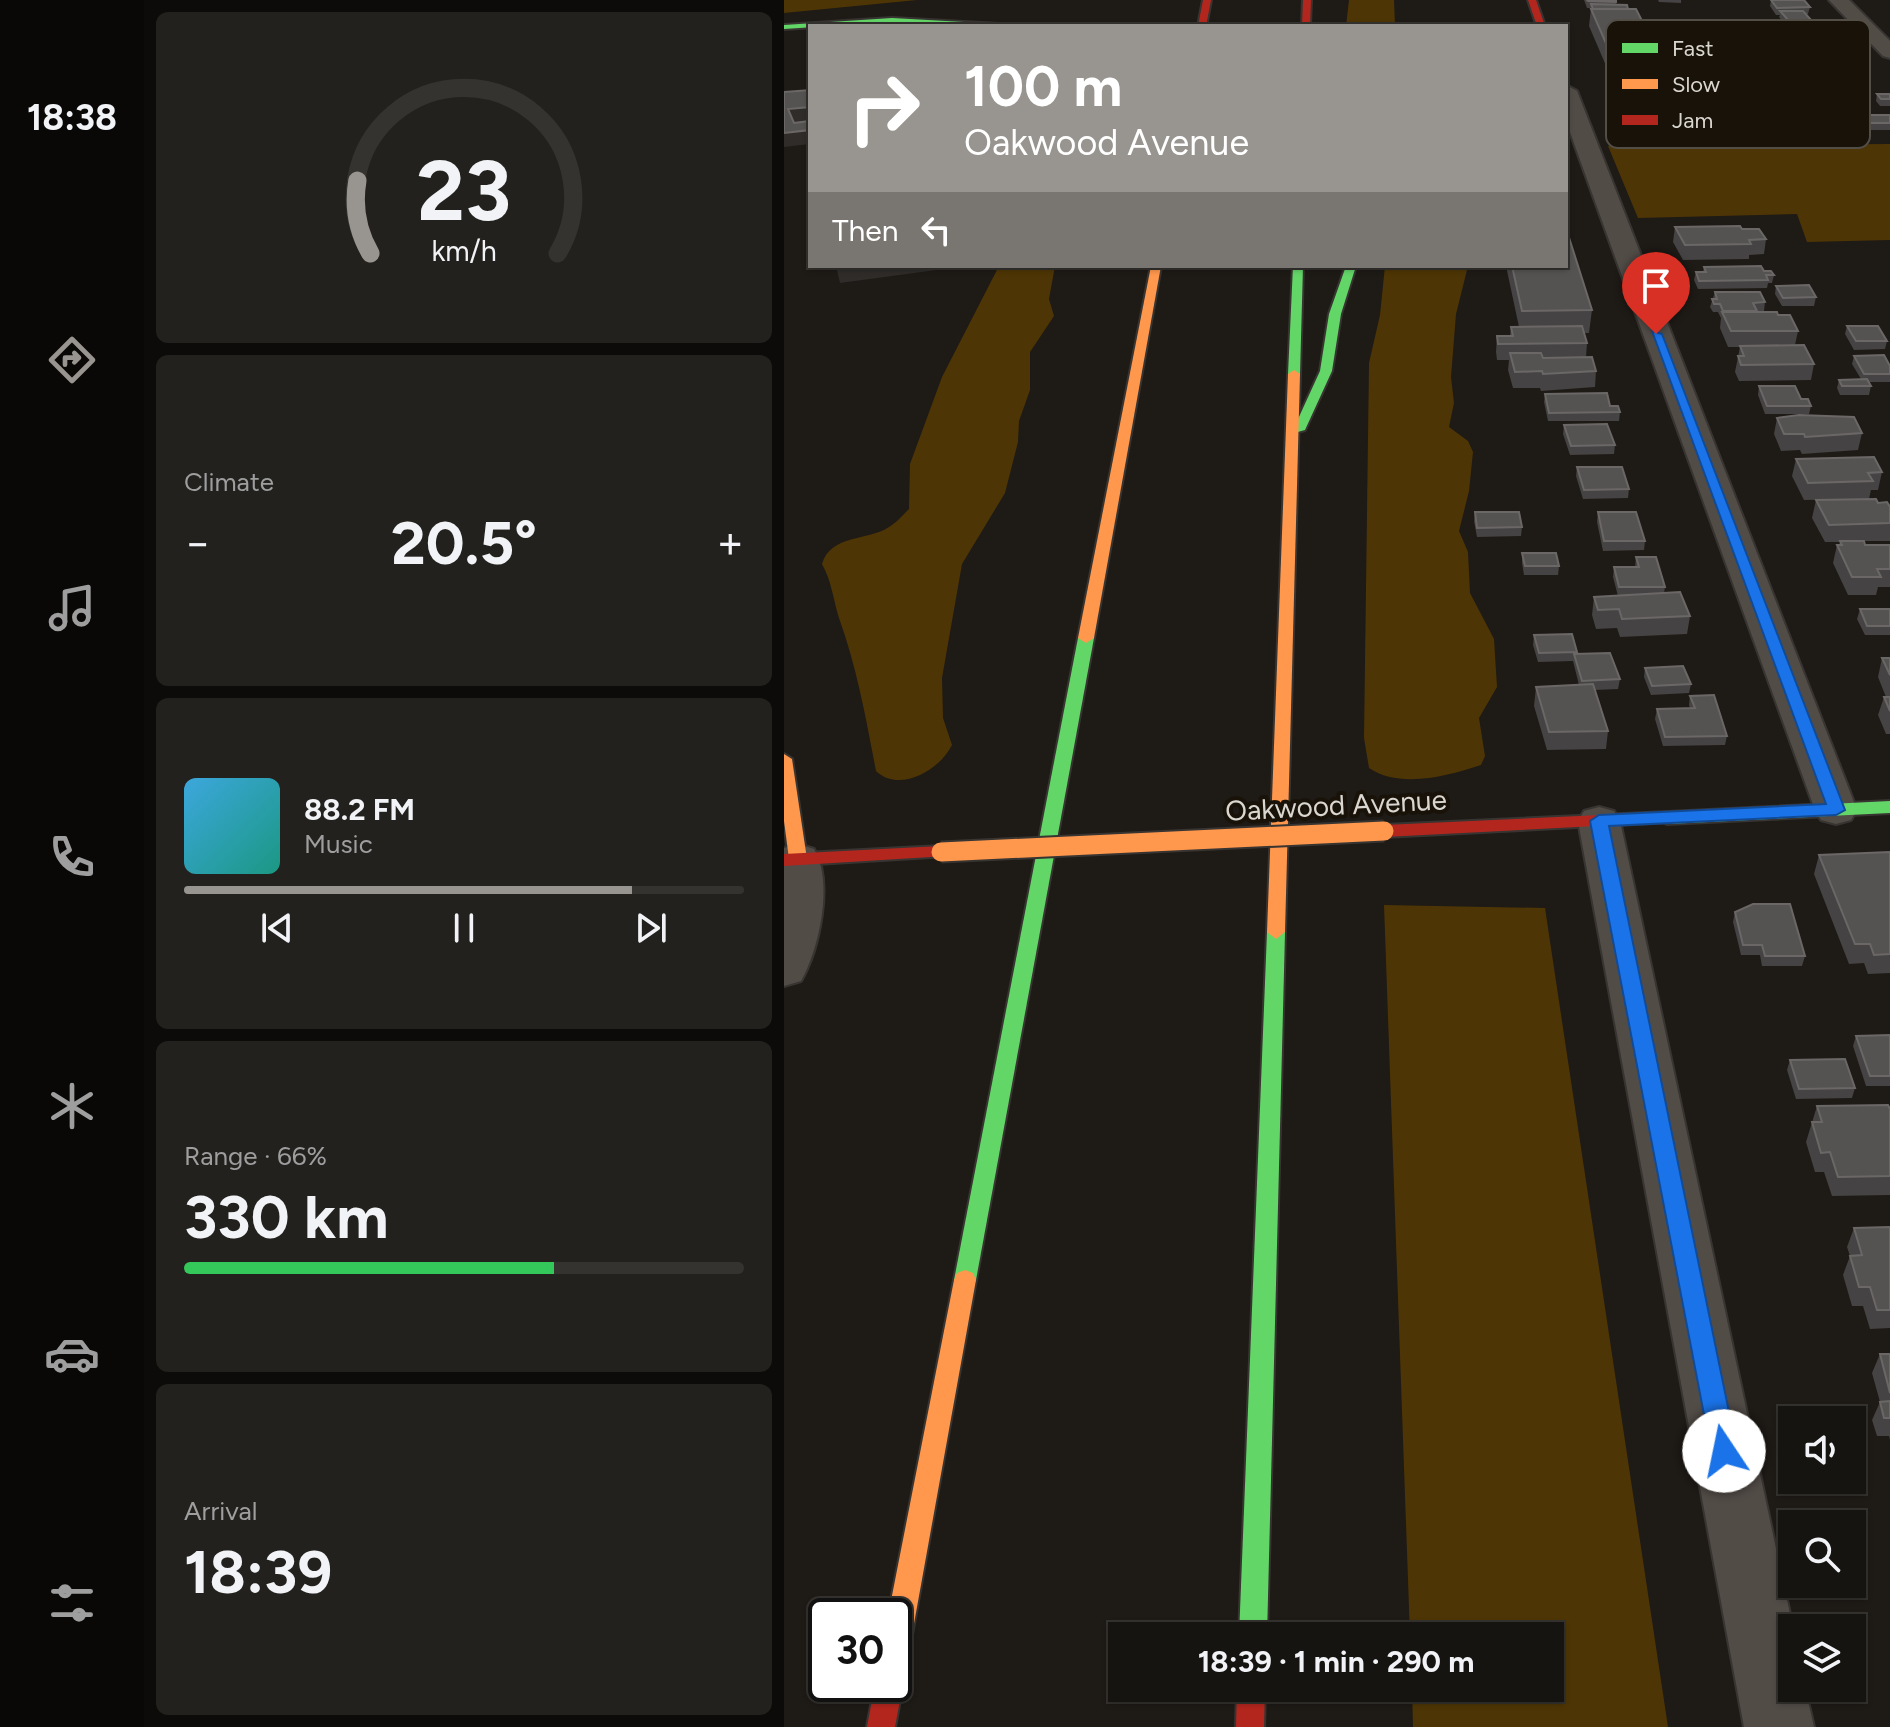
<!DOCTYPE html>
<html lang="en">
<head>
<meta charset="utf-8">
<style>
  :root { --surface:#161410; --page:#23211e; --text:#f1f3f6; --muted:#9e9e9f; --line:#353330; --accent:#98948f }
  body { margin:0; font-family:Figtree,sans-serif; background:var(--page); color:var(--text); height:100vh; display:flex; flex-direction:column; font-size:30px; white-space:nowrap }
  * { box-sizing:border-box; margin:0 }
  p { font-size:26px; color:var(--muted) }
  .icon { flex:none; width:44px; height:44px; fill:none; stroke:currentColor; stroke-width:2; stroke-linecap:round; stroke-linejoin:round }
  .map { position:relative; flex:1; overflow:hidden }
  .drawer { display:flex; flex-direction:column; gap:12px; padding:12px; background:#0c0b09; width:640px }
  .drawer>* { flex:none }
  .banner { position:absolute; left:24px; top:24px; width:760px; height:244px; border-radius:0px; box-shadow:0 2px 6px #0004,0 0 0 2px var(--line); background:#98948f; color:#fff; overflow:hidden }
  .buttons { position:absolute; left:994px; top:1406px; display:grid; gap:16px }
  .buttons a { display:grid; place-items:center; width:88px; height:88px; border-radius:0px; background:var(--surface); box-shadow:0 2px 6px #0004,0 0 0 2px var(--line); font-size:40px }
  .speed { position:absolute; left:24px; top:1598px; display:flex; gap:16px; font-size:40px; font-weight:700; text-align:center }
  .speed>* { display:grid; place-content:center; width:104px; height:104px; border-radius:50%; background:var(--surface); box-shadow:0 2px 6px #0004,0 0 0 2px var(--line); line-height:1 }
  .speed .limit { border:4px solid #111; border-radius:12px; background:#fff; color:#111 }
  .pin { position:absolute; display:grid; place-items:center; width:68px; height:68px; color:#fff; margin:-82px -34px; border-radius:50% 50% 50% 0; rotate:-45deg; box-shadow:0 0 8px #0007 }
  .pin .icon { rotate:45deg }
  .me { position:absolute; width:88px; margin:-44px; rotate:349deg; stroke-linejoin:round; filter:drop-shadow(0 0 6px #0008) }
  .turn { display:flex; align-items:center; gap:28px; height:168px; padding:0 24px; font-size:36px }
  .turn .icon { width:104px; height:104px; stroke-width:2.5 }
  .turn b { display:block; font-size:56px; line-height:68px }
  .then { display:flex; align-items:center; height:76px; padding:0 24px; background:#0003; gap:16px; font-size:30px }
  .big { font-size:60px; font-weight:700; line-height:1.1 }
  .drawer .widget { flex:1; display:flex; flex-direction:column; justify-content:center; gap:12px; min-width:0; padding:0 28px; border-radius:12px; background:var(--page) }
  .drawer .dial { align-items:center; gap:0 }
  .dial svg { height:208px; overflow:visible; fill:none; stroke:var(--line); stroke-width:7; stroke-linecap:round; text-anchor:middle }
  .dial text { fill:var(--text); stroke:none }
  .song { display:flex; align-items:center; gap:24px }
  .cover { width:96px; height:96px; border-radius:12px; background:linear-gradient(135deg,hsl(200 70% 55%),hsl(170 70% 35%)) }
  .played { height:8px; border-radius:4px; background:linear-gradient(90deg,var(--accent) 80%,var(--line) 80%) }
  .keys { display:flex; justify-content:space-around; direction:ltr }
  .heat { display:flex; justify-content:space-between; align-items:center; font-size:44px; direction:ltr }
  .charge { height:12px; border-radius:6px; background:linear-gradient(90deg,#34c759 66%,var(--line) 0) }
  .trip { position:absolute; left:324px; top:1622px; width:456px; height:80px; border-radius:0px; background:var(--surface); box-shadow:0 2px 6px #0004,0 0 0 2px var(--line); font-weight:700; line-height:80px; text-align:center }
  main { display:flex; flex:1; min-height:0 }
  .menu { display:flex; flex-direction:column; width:144px; justify-content:space-around; align-items:center; background:#090806; color:var(--muted) }
  .menu .icon { width:56px; height:56px }
  .menu .selected { color:var(--accent) }
  .menu b { font-size:36px; color:var(--text) }
  .map>svg:first-child { display:block }
  .forest { fill:#4e3505 }
  .lines { fill:none; stroke-linecap:round; stroke-linejoin:round }
  .street-casing { stroke:#373431; stroke-width:4 }
  .fast-casing { stroke:#373431; stroke-width:4 }
  .slow-casing { stroke:#373431; stroke-width:4 }
  .jam-casing { stroke:#373431; stroke-width:4 }
  .street { fill:#524c47; fill-rule:evenodd }
  .fast { fill:#63d668; fill-rule:evenodd }
  .slow { fill:#ff974d; fill-rule:evenodd }
  .jam { fill:#b3261e; fill-rule:evenodd }
  .slow-bridge-casing { stroke:#373431; stroke-width:23; stroke-linecap:butt }
  .slow-bridge { stroke:#ff974d; stroke-width:19 }
  .wall { fill:#454343 }
  .shaded-wall { fill:#2f2c2a }
  .building { fill:#555352; stroke:#6a6766; stroke-width:2 }
  .route { fill:#1a73e8; stroke:#114b97; stroke-width:2 }
  .labels { text-anchor:middle; stroke-width:8; stroke-linejoin:round; paint-order:stroke }
  .street-label { font-size:28px; fill:#dad6d0; stroke:#181209 }
  .key { fill:#181209; stroke:#524d45; stroke-width:2 }
  .key-label { font-size:22px; fill:#dad6d0 }
</style>
</head>
<body>
<main>
<nav class="menu">
<b>18:38</b>
<svg class="icon selected" aria-label="directions" viewBox="0 0 24 24"><path d="M12 3l9 9-9 9-9-9zM9 14v-3h6M13 9l2 2-2 2"/></svg>
<svg class="icon" aria-label="music" viewBox="0 0 24 24"><path d="M9 18V5l10-2v13"/><circle cx="6" cy="18" r="3"/><circle cx="16" cy="16" r="3"/></svg>
<svg class="icon" aria-label="phone" viewBox="0 0 24 24"><path d="M5 4h4l2 5-3 2q2 4 5 5l2-3 5 2v4C11 20 4 13 5 4z"/></svg>
<svg class="icon" aria-label="climate" viewBox="0 0 24 24"><path d="M12 3v18M4 7l16 10M4 17L20 7"/></svg>
<svg class="icon" aria-label="car" viewBox="0 0 24 24"><path d="M5 17H2v-5l4-1 3-4h7l3 4 3 1v5h-3M9 17h6M6 11h13"/><circle cx="7" cy="17" r="2"/><circle cx="17" cy="17" r="2"/></svg>
<svg class="icon" aria-label="filters" viewBox="0 0 24 24"><path d="M4 7h16M4 17h16"/><circle cx="9" cy="7" r="2"/><circle cx="15" cy="17" r="2"/></svg>
</nav>
<section class="drawer">
<div class="widget dial"><svg viewBox="0 0 100 80">
<path d="M14 69A42 42 0 1 1 86 69"/>
<path d="M14 69A42 42 0 0 1 9 41" stroke="#98948f"/>
<text x="50" y="56" font-size="32" font-weight="700">23</text>
<text x="50" y="72" font-size="11">km/h</text>
</svg></div>
<div class="widget"><p>Climate</p>
<div class="heat"><a>−</a><b class="big">20.5°</b><a>+</a></div>
</div>
<div class="widget">
<div class="song"><i class="cover"></i><div><b>88.2 FM</b><p>Music</p></div></div>
<div class="played"></div>
<div class="keys"><svg class="icon" aria-label="previous" viewBox="0 0 24 24"><path d="M18 5L8 12l10 7zM5 5v14"/></svg><svg class="icon" aria-label="pause" viewBox="0 0 24 24"><path d="M8 5v14M16 5v14"/></svg><svg class="icon" aria-label="next" viewBox="0 0 24 24"><path d="M6 5l10 7-10 7zM19 5v14"/></svg></div>
</div>
<div class="widget"><p>Range · 66%</p><b class="big">330 km</b><div class="charge"></div></div>
<div class="widget"><p>Arrival</p><b class="big">18:39</b></div>
</section>
<div class="map">
<svg width="1106" height="1727" viewBox="0 0 1106 1727">
  <rect width="100%" height="100%" fill="#1e1a16"/>
  <g class="forest">
    <polygon points="0,0 133,0 0,13"/>
    <polygon points="565,0 610,0 611,26 562,26"/>
    <polygon points="1106,144 1106,240 1023,242 1013,214 854,218 824,146"/>
    <path d="M215,266H271L265,299L270,316L246,352V390L235,421L234,442L221,493L178,564L158,678L159,718L168,745C155,771 115,793 92,771C82,719 73,668 55,618C49,599 48,582 38,564C47,534 84,541 105,527C112,523 119,515 125,509L126,464L158,377Z"/>
    <path d="M601,266H684L672,314L667,377L670,403L665,427L684,441L689,452L685,491L675,531L684,552L686,593L710,639L713,687L695,718L701,756L697,765C664,776 616,789 585,768L580,738L585,363L596,315Z"/>
    <polygon points="600,905 761,908 884,1727 629,1727 628,1688 766,1688 766,1636 626,1636"/>
  </g>
  <g class="lines">
    <defs>
      <g id="street">
        <polygon points="1045,0 1065,0 1106,41 1106,58 1099,56"/>
        <polygon points="782,85 793,91 1073,810 1067,820 1052,824 1037,820 1031,810 782,121"/>
        <polygon points="815,807 830,811 836,821 1009,1628 1008,1688 1021,1688 1030,1727 960,1727 794,821 800,811"/>
        <path d="M14,844L30,849C50,882 35,949 17,981L0,986V848Z"/>
      </g>
      <g id="fast">
        <polygon points="108,18 216,24 220,26 108,22 0,29 0,25"/>
        <polygon points="509,266 519,266 516,374 510,378 504,374"/>
        <polygon points="562,266 572,266 557,314 548,371 521,430 510,433 509,430 536,371 545,314"/>
        <polygon points="302,633 310,638 192,1280 189,1287 181,1290 173,1287 170,1280 294,638"/>
        <polygon points="1106,801 1106,813 883,824 874,818 883,812"/>
        <polygon points="492,925 501,932 483,1636 455,1636 483,932"/>
      </g>
      <g id="slow">
        <polygon points="367,266 377,266 310,638 302,643 294,638"/>
        <polygon points="510,370 516,374 501,932 492,939 483,932 504,374"/>
        <polygon points="0,754 8,759 23,859 14,865 5,859 0,821"/>
        <polygon points="181,1270 189,1273 192,1280 124,1657 120,1667 110,1671 110,1616 104,1616 170,1280 173,1273"/>
      </g>
      <g id="jam">
        <polygon points="419,0 427,0 422,26 414,26"/>
        <polygon points="519,0 527,0 526,26 518,26"/>
        <polygon points="744,0 752,0 761,26 753,26"/>
        <polygon points="883,812 889,814 892,818 889,822 600,837 591,831 600,825"/>
        <polygon points="157,846 163,848 166,852 163,856 0,866 0,854"/>
        <polygon points="110,1672 115,1674 119,1684 111,1727 83,1727 91,1684 110,1684"/>
        <polygon points="453,1688 481,1688 480,1727 452,1727"/>
      </g>
    </defs>
    <use href="#street" class="street-casing"/>
    <use href="#fast" class="fast-casing"/>
    <use href="#slow" class="slow-casing"/>
    <use href="#jam" class="jam-casing"/>
    <use href="#street" class="street"/>
    <use href="#fast" class="fast"/>
    <use href="#slow" class="slow"/>
    <use href="#jam" class="jam"/>
    <defs>
      <polyline id="slow-bridge" points="157,852 600,831"/>
    </defs>
    <use href="#slow-bridge" class="slow-bridge-casing"/>
    <use href="#slow-bridge" class="slow-bridge"/>
  </g>
  <g class="wall">
    <polygon points="800,0 832,0 832,5 844,9 880,64 890,64 890,61 967,76 965,95 834,96 831,88 832,82 829,82 805,26 807,8 803,8"/>
    <polygon points="874,0 897,0 897,3 875,2"/>
    <polygon points="987,0 1026,7 1024,14 1022,14 1028,21 1028,24 1051,33 1049,40 1021,41 1026,48 1025,55 993,55 988,48 989,45 978,45 969,35 970,28 1002,38 1001,41 1017,41 1013,36 1006,36 1002,31 1003,27 995,17 996,15 992,15 986,6"/>
    <polygon points="1041,60 1076,66 1075,73 1045,73 1039,67"/>
    <polygon points="1022,85 1054,92 1053,99 1027,100 1021,92"/>
    <polygon points="1093,94 1106,94 1106,106 1096,106 1092,101"/>
    <polygon points="846,100 906,107 905,114 898,114 898,118 888,118 897,125 928,131 927,138 866,139 860,125 861,118 867,118 848,118 845,107"/>
    <polygon points="1044,109 1067,116 1065,123 1045,124 1043,116"/>
    <polygon points="1081,115 1106,115 1106,130 1086,130 1080,122"/>
    <polygon points="891,227 958,229 982,239 980,254 965,255 965,259 899,260 889,242"/>
    <polygon points="722,266 782,266 808,310 805,333 800,333 803,343 802,357 812,371 811,387 757,391 756,388 729,388 724,370 725,360 713,360 712,352 713,336 726,336 727,327 735,327"/>
    <polygon points="920,267 980,271 990,275 988,283 984,283 983,288 914,289 910,280 912,272 919,272"/>
    <polygon points="992,286 1032,297 1030,306 998,306 991,294"/>
    <polygon points="931,292 981,302 980,311 973,311 973,312 994,315 1014,331 1011,345 1030,364 1027,380 955,381 951,372 956,347 944,347 936,328 937,318 934,312 929,312 926,307"/>
    <polygon points="1063,326 1103,341 1101,349 1070,350 1061,334"/>
    <polygon points="1070,356 1106,366 1106,382 1085,382 1087,386 1085,395 1056,395 1053,388 1055,380 1077,379 1068,364"/>
    <polygon points="975,386 1027,406 1025,414 981,414 974,395"/>
    <polygon points="761,394 826,406 836,412 835,421 764,421 760,402"/>
    <polygon points="993,418 1078,433 1074,450 1018,454 1016,450 997,451 990,434"/>
    <polygon points="780,425 831,445 830,454 786,455 779,434"/>
    <polygon points="1012,459 1098,472 1094,490 1087,490 1085,499 1020,500 1008,476"/>
    <polygon points="793,467 845,489 844,498 799,499 792,476"/>
    <polygon points="1032,500 1094,503 1106,507 1106,541 1080,541 1081,545 1106,545 1106,587 1094,587 1092,595 1064,595 1049,563 1053,545 1055,545 1056,542 1041,542 1028,518"/>
    <polygon points="691,512 738,527 737,536 693,537 690,521"/>
    <polygon points="814,512 861,541 860,550 819,551 813,522"/>
    <polygon points="738,553 775,566 774,575 740,575 738,563"/>
    <polygon points="852,557 881,587 880,593 906,616 903,634 836,637 833,628 812,629 808,615 810,597 834,596 829,577 830,567 851,567"/>
    <polygon points="1076,609 1106,609 1106,635 1081,635 1073,619"/>
    <polygon points="750,635 793,652 792,654 836,679 834,689 811,690 824,731 822,749 763,750 750,706 752,687 795,685 789,661 754,662 749,645"/>
    <polygon points="1098,658 1106,658 1106,734 1102,734 1094,715 1100,697 1102,697 1094,677"/>
    <polygon points="861,668 907,684 905,693 867,695 860,677"/>
    <polygon points="906,696 943,736 941,745 879,746 871,719 873,709 906,709 905,705"/>
    <polygon points="1106,852 1106,973 1084,974 1080,963 1065,964 1030,874 1035,855"/>
    <polygon points="951,912 1021,956 1018,966 978,966 976,955 957,955 949,922"/>
    <polygon points="1106,1035 1106,1086 1082,1086 1069,1046 1072,1036"/>
    <polygon points="1006,1060 1071,1088 1068,1098 1012,1099 1003,1070"/>
    <polygon points="1033,1106 1106,1109 1106,1195 1048,1196 1040,1172 1031,1172 1022,1142"/>
    <polygon points="1106,1227 1106,1328 1086,1329 1079,1306 1068,1306 1059,1275 1066,1256 1063,1247 1070,1228"/>
    <polygon points="1096,1354 1106,1354 1106,1440 1105,1436 1093,1436 1088,1420 1096,1402 1088,1373"/>
  </g>
  <g class="shaded-wall">
    <polygon points="26,107 26,121 7,123 4,109"/>
    <polygon points="26,130 26,144 0,147 0,133"/>
    <polygon points="52,266 182,266 56,283"/>
  </g>
  <g class="building">
    <polygon points="803,0 832,0 832,2 804,1"/>
    <polygon points="987,0 1020,0 1026,7 993,8"/>
    <polygon points="807,4 843,5 844,9 809,9"/>
    <polygon points="807,9 852,9 880,64 892,64 890,61 957,61 967,76 836,77 833,70 848,70 846,64 831,64"/>
    <polygon points="996,11 1019,11 1028,21 1005,21"/>
    <polygon points="26,90 26,107 4,109 10,123 26,121 26,130 0,133 0,92"/>
    <polygon points="1093,94 1106,94 1106,99 1097,99"/>
    <polygon points="1081,115 1106,115 1106,123 1087,123"/>
    <polygon points="956,226 958,229 975,229 982,239 965,240 967,244 901,245 891,227"/>
    <polygon points="782,228 808,310 738,311 728,266 782,266"/>
    <polygon points="977,266 980,271 987,271 990,275 982,275 984,280 915,281 912,272 922,272 920,267"/>
    <polygon points="1025,285 1032,297 999,298 992,286"/>
    <polygon points="931,292 976,292 981,302 969,303 973,311 939,311 936,304 930,304 928,299 933,299"/>
    <polygon points="938,312 993,312 994,315 1006,315 1014,331 947,331"/>
    <polygon points="798,326 803,343 714,344 713,336 729,336 727,327"/>
    <polygon points="1063,326 1094,326 1103,341 1072,341"/>
    <polygon points="1020,345 1030,364 957,365 954,356 960,356 956,346"/>
    <polygon points="726,353 757,353 759,358 808,357 812,371 759,374 758,371 731,372"/>
    <polygon points="1100,355 1106,366 1106,374 1080,374 1070,356"/>
    <polygon points="1083,379 1087,386 1058,386 1055,380"/>
    <polygon points="975,386 1011,386 1017,399 1024,399 1027,406 983,406"/>
    <polygon points="823,393 826,406 834,406 836,412 765,413 761,394"/>
    <polygon points="1015,415 1070,417 1078,433 1021,437 1020,434 1000,434 993,418"/>
    <polygon points="823,424 831,445 787,446 780,425"/>
    <polygon points="1090,457 1098,472 1084,473 1089,481 1024,483 1012,459"/>
    <polygon points="793,467 838,467 845,489 800,490"/>
    <polygon points="1092,499 1094,503 1103,502 1106,507 1106,523 1045,525 1032,500"/>
    <polygon points="691,512 735,512 738,527 693,528"/>
    <polygon points="814,512 852,512 861,541 820,541"/>
    <polygon points="1056,541 1080,541 1081,545 1106,545 1106,569 1093,569 1097,577 1068,577 1053,545 1058,545"/>
    <polygon points="738,553 772,553 775,566 741,566"/>
    <polygon points="852,557 872,557 881,587 835,587 830,567 855,567"/>
    <polygon points="896,592 906,616 838,619 835,609 814,610 810,597"/>
    <polygon points="1076,609 1106,609 1106,626 1083,626"/>
    <polygon points="788,634 793,652 755,653 750,635"/>
    <polygon points="826,653 836,679 798,681 790,654"/>
    <polygon points="1098,658 1106,658 1106,675"/>
    <polygon points="899,666 907,684 868,686 861,668"/>
    <polygon points="809,684 824,731 765,732 752,687"/>
    <polygon points="930,695 943,736 881,737 873,709 911,708 906,696"/>
    <polygon points="1100,697 1106,697 1106,711"/>
    <polygon points="1106,852 1106,954 1090,955 1086,944 1071,944 1035,855"/>
    <polygon points="969,904 1006,904 1021,956 981,956 978,945 959,945 951,912"/>
    <polygon points="1106,1035 1106,1076 1086,1076 1072,1036"/>
    <polygon points="1061,1059 1071,1088 1015,1089 1006,1060"/>
    <polygon points="1104,1105 1106,1109 1106,1176 1054,1177 1046,1152 1037,1153 1028,1122 1038,1122 1033,1106"/>
    <polygon points="1106,1227 1106,1310 1093,1310 1086,1287 1075,1287 1066,1256 1078,1255 1070,1228"/>
    <polygon points="1096,1354 1106,1354 1106,1393"/>
    <polygon points="1106,1401 1106,1418 1100,1418 1096,1402"/>
  </g>
  <polygon class="route" points="868,331 878,334 1061,810 1052,815 825,826 953,1451 949,1459 940,1463 931,1459 927,1451 806,821 815,815 1042,804"/>
  <g class="labels">
    <g class="street-label">
      <text transform="translate(552 805) rotate(-3)" y="10">Oakwood Avenue</text>
    </g>
  </g>
  <rect x="822" y="20" width="264" height="128" rx="12" class="key"/>
  <rect x="838" y="43" width="36" height="10" fill="#63d668"/>
  <rect x="838" y="79" width="36" height="10" fill="#ff974d"/>
  <rect x="838" y="115" width="36" height="10" fill="#b3261e"/>
  <g class="key-label">
    <text x="888" y="56">Fast</text>
    <text x="888" y="92">Slow</text>
    <text x="888" y="128">Jam</text>
  </g>
</svg>
<div class="buttons">
<a><svg class="icon" aria-label="sound" viewBox="0 0 24 24"><path d="M4 9h4l5-4v14l-5-4H4zM17 9q2 3 0 6"/></svg></a>
<a><svg class="icon" aria-label="search" viewBox="0 0 24 24"><circle cx="10" cy="10" r="6"/><path d="M15 15l6 6"/></svg></a>
<a><svg class="icon" aria-label="layers" viewBox="0 0 24 24"><path d="M12 4l9 5-9 5-9-5zM3 14l9 5 9-5"/></svg></a>
</div>
<div class="speed"><div class="limit">30</div></div>
<div class="pin" style="left:872px;top:334px;background:#d93025"><svg class="icon" aria-label="arrive" viewBox="0 0 24 24"><path d="M6 21V4h12l-3 4 3 4H6"/></svg></div>
<svg class="me" style="left:940px;top:1451px" viewBox="-20 -20 40 40"><circle r="19" fill="#fff"/><path d="M0-13L10 11 0 6-10 11z" fill="#1a73e8"/></svg>
<div class="trip">18:39 · 1 min · 290 m</div>
<div class="banner">
<div class="turn"><svg class="icon" aria-label="right" viewBox="0 0 24 24"><path d="M7 20v-9h11M14 6l5 5-5 5"/></svg><div><b>100 m</b>Oakwood Avenue</div></div>
<div class="then">Then<svg class="icon" aria-label="left" viewBox="0 0 24 24"><path d="M17 20v-9H6M10 6l-5 5 5 5"/></svg></div>
</div>
</div>
</main>
</body>
</html>
